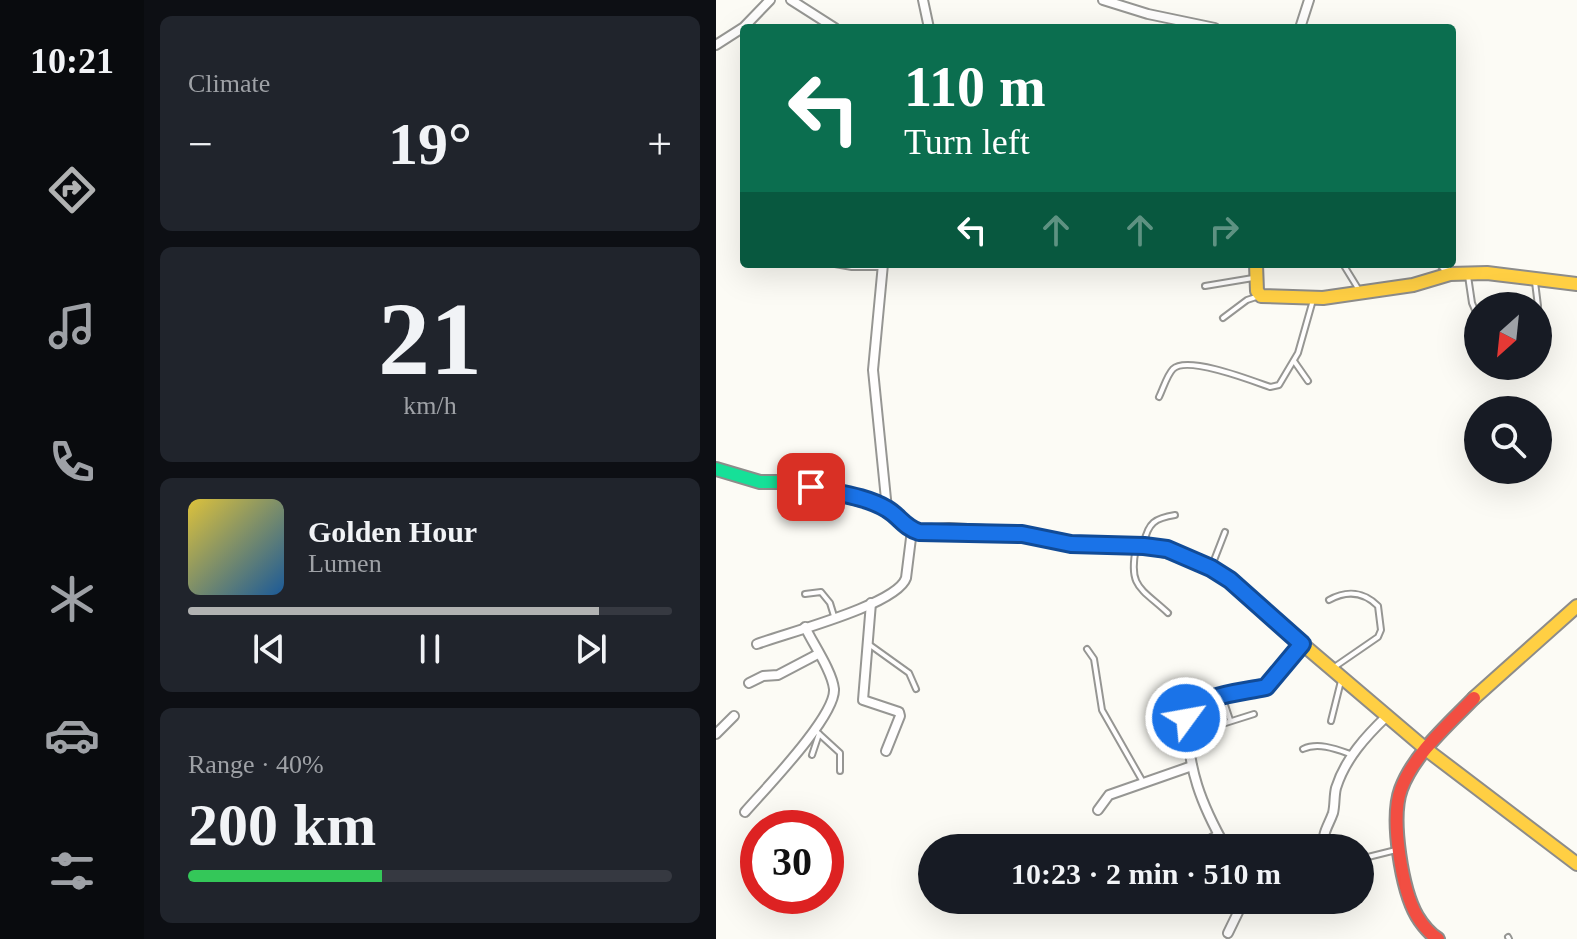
<!DOCTYPE html>
<html lang="en">
<head>
<meta charset="utf-8">
<style>
  :root { --surface:#171b24; --page:#20242c; --text:#f1f3f6; --muted:#9ea1a6; --line:#363941; --accent:#b1b2b2 }
  body { margin:0; font-family:Georgia,serif; background:var(--page); color:var(--text); height:100vh; display:flex; flex-direction:column; font-size:30px; white-space:nowrap }
  * { box-sizing:border-box; margin:0 }
  p { font-size:26px; color:var(--muted) }
  .icon { flex:none; width:44px; height:44px; fill:none; stroke:currentColor; stroke-width:2; stroke-linecap:round; stroke-linejoin:round }
  .map { position:relative; flex:1; overflow:hidden }
  .details { display:flex; flex-direction:column; gap:16px; padding:16px; background:#0d0f14; width:572px }
  .details>* { flex:none }
  .banner { position:absolute; left:24px; top:24px; width:716px; height:244px; border-radius:8px; box-shadow:0 8px 32px #0002; background:#0b6e4f; color:#fff; overflow:hidden }
  .needle { width:52px; rotate:207deg }
  .controls { position:absolute; left:748px; top:292px; display:grid; gap:16px }
  .controls a { display:grid; place-items:center; width:88px; height:88px; border-radius:50%; background:var(--surface); box-shadow:0 8px 32px #0002; font-size:40px }
  .speed { position:absolute; left:24px; top:810px; display:flex; gap:16px; font-size:40px; font-weight:700; text-align:center }
  .speed>* { display:grid; place-content:center; width:104px; height:104px; border-radius:50%; background:var(--surface); box-shadow:0 8px 32px #0002; line-height:1 }
  .speed .limit { border:12px solid #d22; background:#fff; color:#111 }
  .pin { position:absolute; display:grid; place-items:center; width:68px; height:68px; color:#fff; margin:-34px; border-radius:16px; box-shadow:0 4px 12px #0006 }
  .me { position:absolute; width:88px; margin:-44px; rotate:58deg; stroke-linejoin:round; filter:drop-shadow(0 0 6px #0008) }
  .turn { display:flex; align-items:center; gap:28px; height:168px; padding:0 32px; font-size:36px }
  .turn .icon { width:104px; height:104px; stroke-width:2.5 }
  .turn b { display:block; font-size:56px; line-height:68px }
  .lanes { display:flex; align-items:center; height:76px; padding:0 32px; background:#0003; justify-content:center; gap:40px; direction:ltr }
  .lanes .off { opacity:.35 }
  .big { font-size:60px; font-weight:700; line-height:1.1 }
  .details .card { flex:1; display:flex; flex-direction:column; justify-content:center; gap:12px; min-width:0; padding:0 28px; border-radius:12px; background:var(--page) }
  .details .dial { align-items:center; gap:0 }
  .dial b { font-size:104px; line-height:1 }
  .song { display:flex; align-items:center; gap:24px }
  .cover { width:96px; height:96px; border-radius:12px; background:linear-gradient(135deg,hsl(50 70% 55%),hsl(210 70% 35%)) }
  .played { height:8px; border-radius:4px; background:linear-gradient(90deg,var(--accent) 85%,var(--line) 85%) }
  .keys { display:flex; justify-content:space-around; direction:ltr }
  .heat { display:flex; justify-content:space-between; align-items:center; font-size:44px; direction:ltr }
  .charge { height:12px; border-radius:6px; background:linear-gradient(90deg,#34c759 40%,var(--line) 0) }
  .trip { position:absolute; left:202px; top:834px; width:456px; height:80px; border-radius:40px; background:var(--surface); box-shadow:0 8px 32px #0002; font-weight:700; line-height:80px; text-align:center }
  main { display:flex; flex:1; min-height:0 }
  .menu { display:flex; flex-direction:column; width:144px; justify-content:space-around; align-items:center; background:#090b0e; color:var(--muted) }
  .menu .icon { width:56px; height:56px }
  .menu .current { color:var(--accent) }
  .menu b { font-size:36px; color:var(--text) }
  .map>svg:first-child { display:block }
  .lines { fill:none; stroke-linecap:round; stroke-linejoin:round }
  .lane-casing { stroke:#969693; stroke-width:8 }
  .street-casing { stroke:#969693; stroke-width:12 }
  .fast-casing { stroke:#8d8c8a; stroke-width:16 }
  .slow-casing { stroke:#8d8c8a; stroke-width:16 }
  .jam-casing { stroke:#8d8c8a; stroke-width:16 }
  .lane { stroke:#fffefe; stroke-width:4 }
  .street { stroke:#fffefe; stroke-width:8 }
  .fast { stroke:#16e098; stroke-width:12 }
  .slow { stroke:#ffcf43; stroke-width:12 }
  .jam { stroke:#f24e42; stroke-width:12 }
  .route-casing { stroke:#114b97; stroke-width:20 }
  .route { stroke:#1a73e8; stroke-width:14 }
</style>
</head>
<body>
<main>
<nav class="menu">
<b>10:21</b>
<svg class="icon current" aria-label="directions" viewBox="0 0 24 24"><path d="M12 3l9 9-9 9-9-9zM9 14v-3h6M13 9l2 2-2 2"/></svg>
<svg class="icon" aria-label="music" viewBox="0 0 24 24"><path d="M9 18V5l10-2v13"/><circle cx="6" cy="18" r="3"/><circle cx="16" cy="16" r="3"/></svg>
<svg class="icon" aria-label="phone" viewBox="0 0 24 24"><path d="M5 4h4l2 5-3 2q2 4 5 5l2-3 5 2v4C11 20 4 13 5 4z"/></svg>
<svg class="icon" aria-label="climate" viewBox="0 0 24 24"><path d="M12 3v18M4 7l16 10M4 17L20 7"/></svg>
<svg class="icon" aria-label="car" viewBox="0 0 24 24"><path d="M5 17H2v-5l4-1 3-4h7l3 4 3 1v5h-3M9 17h6M6 11h13"/><circle cx="7" cy="17" r="2"/><circle cx="17" cy="17" r="2"/></svg>
<svg class="icon" aria-label="filters" viewBox="0 0 24 24"><path d="M4 7h16M4 17h16"/><circle cx="9" cy="7" r="2"/><circle cx="15" cy="17" r="2"/></svg>
</nav>
<section class="details">
<div class="card"><p>Climate</p>
<div class="heat"><a>−</a><b class="big">19°</b><a>+</a></div>
</div>
<div class="card dial"><b>21</b><p>km/h</p></div>
<div class="card">
<div class="song"><i class="cover"></i><div><b>Golden Hour</b><p>Lumen</p></div></div>
<div class="played"></div>
<div class="keys"><svg class="icon" aria-label="previous" viewBox="0 0 24 24"><path d="M18 5L8 12l10 7zM5 5v14"/></svg><svg class="icon" aria-label="pause" viewBox="0 0 24 24"><path d="M8 5v14M16 5v14"/></svg><svg class="icon" aria-label="next" viewBox="0 0 24 24"><path d="M6 5l10 7-10 7zM19 5v14"/></svg></div>
</div>
<div class="card"><p>Range · 40%</p><b class="big">200 km</b><div class="charge"></div></div>
</section>
<div class="map">
<svg width="861" height="939" viewBox="0 0 861 939">
  <rect width="100%" height="100%" fill="#fcfbf5"/>
  <g class="lines">
    <defs>
      <g id="lane">
        <polyline points="119,264 136,267 166,267"/>
        <polyline points="627,264 643,290"/>
        <polyline points="752,276 756,303 762,317"/>
        <polyline points="819,282 822,306"/>
        <polyline points="489,286 537,278"/>
        <polyline points="822,307 825,339"/>
        <polyline points="507,318 531,300 543,296"/>
        <polyline points="578,361 592,381"/>
        <path d="M443,397C447,389 451,375 457,369C471,355 537,381 554,387L563,385L582,353L597,300"/>
        <path d="M428,543C432,523 439,518 459,515"/>
        <path d="M420,548C412,587 425,588 452,613"/>
        <polyline points="495,568 509,532"/>
        <polyline points="89,594 105,592 114,603 118,616"/>
        <path d="M613,600C631,590 648,592 662,606L665,630L662,637L617,668"/>
        <polyline points="154,645 193,673 200,689"/>
        <polyline points="371,649 378,659 386,710 427,782"/>
        <polyline points="506,696 514,720"/>
        <polyline points="615,721 625,681"/>
        <polyline points="500,726 538,714"/>
        <polyline points="100,731 124,753 124,771"/>
        <path d="M587,749C602,742 620,749 634,754"/>
        <polyline points="96,755 103,734"/>
        <polyline points="477,848 500,834"/>
        <polyline points="644,859 680,850"/>
        <polyline points="792,937 793,939"/>
      </g>
      <g id="street">
        <polyline points="75,0 119,28"/>
        <polyline points="207,0 213,28"/>
        <polyline points="387,0 432,14 499,28"/>
        <polyline points="584,28 593,0"/>
        <polyline points="0,45 28,27 54,0"/>
        <polyline points="167,264 157,370 171,509"/>
        <polyline points="726,264 734,274"/>
        <polyline points="155,603 147,700 183,712 184,716 170,751"/>
        <path d="M41,644C70,633 181,605 190,578L196,530"/>
        <polyline points="33,683 47,676 62,675 102,654"/>
        <polyline points="0,734 18,716"/>
        <polyline points="382,810 393,795 476,766"/>
        <path d="M29,812C49,789 120,716 118,689C116,671 97,644 89,627"/>
        <path d="M510,848C484,802 473,771 470,718C486,693 524,693 550,687L586,644"/>
        <path d="M608,848C606,832 612,827 617,813C619,805 618,796 620,788C629,759 650,736 671,716"/>
        <polyline points="512,933 528,900"/>
      </g>
      <polyline id="fast" points="0,469 44,482 75,482 162,504 179,514 196,530 203,532 233,530 306,534 355,544 428,546 467,555 514,580 557,619"/>
      <g id="slow">
        <polyline points="540,264 541,291 545,296 607,298 697,285 734,274 771,273 861,284"/>
        <polyline points="557,619 711,750 861,864"/>
        <polyline points="758,698 861,606"/>
      </g>
      <path id="jam" d="M722,939C713,933 707,926 701,916C686,890 674,819 685,789C698,754 732,725 758,698"/>
    </defs>
    <use href="#lane" class="lane-casing"/>
    <use href="#street" class="street-casing"/>
    <use href="#fast" class="fast-casing"/>
    <use href="#slow" class="slow-casing"/>
    <use href="#jam" class="jam-casing"/>
    <use href="#lane" class="lane"/>
    <use href="#street" class="street"/>
    <use href="#fast" class="fast"/>
    <use href="#slow" class="slow"/>
    <use href="#jam" class="jam"/>
  </g>
  <g class="lines">
    <defs>
      <path id="route" d="M95,487C119,493 150,496 171,509C183,516 189,528 203,532L306,534L355,544L428,546L451,549L495,568L514,580L586,644L550,687C524,693 487,693 470,718"/>
    </defs>
    <use href="#route" class="route-casing"/>
    <use href="#route" class="route"/>
  </g>
</svg>
<div class="controls">
<a><svg class="needle" viewBox="-14 -14 28 28"><path d="M0-13l5 13h-10z" fill="#e53935"/><path d="M0 13l5-13h-10z" fill="#9ea1a6"/></svg></a>
<a><svg class="icon" aria-label="search" viewBox="0 0 24 24"><circle cx="10" cy="10" r="6"/><path d="M15 15l6 6"/></svg></a>
</div>
<div class="speed"><div class="limit">30</div></div>
<div class="pin" style="left:95px;top:487px;background:#d93025"><svg class="icon" aria-label="arrive" viewBox="0 0 24 24"><path d="M6 21V4h12l-3 4 3 4H6"/></svg></div>
<svg class="me" style="left:470px;top:718px" viewBox="-20 -20 40 40"><circle r="17" fill="#1a73e8" stroke="#fff" stroke-width="3"/><path d="M0-11L8 9 0 5-8 9z" fill="#fff"/></svg>
<div class="trip">10:23 · 2 min · 510 m</div>
<div class="banner">
<div class="turn"><svg class="icon" aria-label="left" viewBox="0 0 24 24"><path d="M17 20v-9H6M10 6l-5 5 5 5"/></svg><div><b>110 m</b>Turn left</div></div>
<div class="lanes"><svg class="icon" aria-label="left" viewBox="0 0 24 24"><path d="M17 20v-9H6M10 6l-5 5 5 5"/></svg><svg class="icon off" aria-label="ahead" viewBox="0 0 24 24"><path d="M12 20V5M6 11l6-6 6 6"/></svg><svg class="icon off" aria-label="ahead" viewBox="0 0 24 24"><path d="M12 20V5M6 11l6-6 6 6"/></svg><svg class="icon off" aria-label="right" viewBox="0 0 24 24"><path d="M7 20v-9h11M14 6l5 5-5 5"/></svg></div>
</div>
</div>
</main>
</body>
</html>
